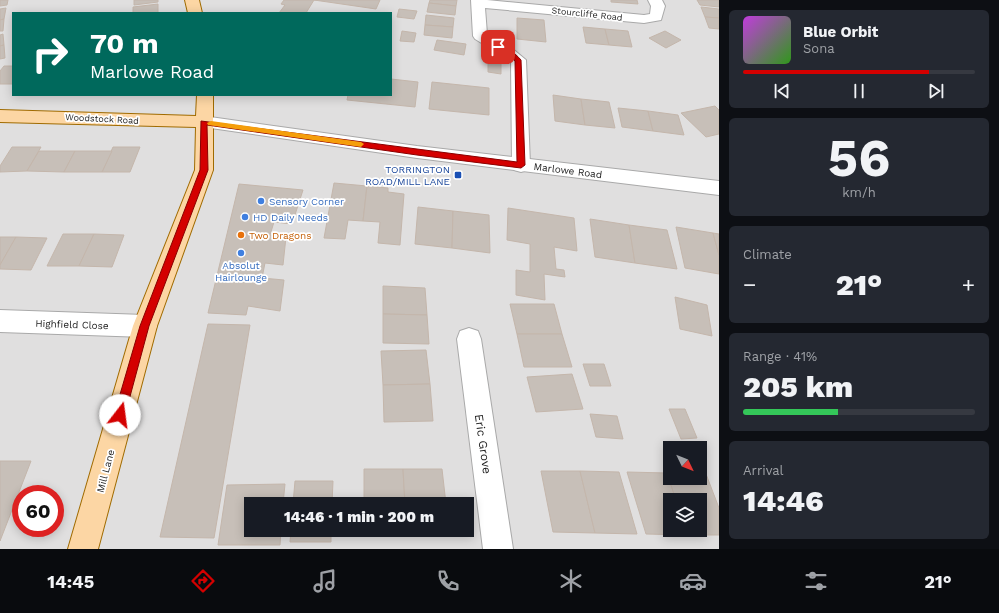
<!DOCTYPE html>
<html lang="en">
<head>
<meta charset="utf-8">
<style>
  :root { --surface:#171b24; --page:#242831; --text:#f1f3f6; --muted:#9ea1a6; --line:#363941; --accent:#d40000 }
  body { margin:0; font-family:"Work Sans",sans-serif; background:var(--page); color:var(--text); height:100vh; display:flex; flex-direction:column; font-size:15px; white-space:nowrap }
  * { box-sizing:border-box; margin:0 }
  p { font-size:13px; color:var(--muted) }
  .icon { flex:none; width:22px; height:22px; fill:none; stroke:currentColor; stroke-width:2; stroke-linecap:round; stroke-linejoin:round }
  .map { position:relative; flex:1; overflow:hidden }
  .side { display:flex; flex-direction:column; gap:10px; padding:10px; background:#0d0f14; width:280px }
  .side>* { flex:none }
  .banner { position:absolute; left:12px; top:12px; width:380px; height:84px; border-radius:0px; box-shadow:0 2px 10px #0003; background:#00695c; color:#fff; overflow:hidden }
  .needle { width:26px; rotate:133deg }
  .tools { position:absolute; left:663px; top:441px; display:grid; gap:8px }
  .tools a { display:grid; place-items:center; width:44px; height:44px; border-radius:0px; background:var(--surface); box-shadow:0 2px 10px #0003; font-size:20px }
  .speed { position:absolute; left:12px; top:485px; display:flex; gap:8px; font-size:20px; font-weight:700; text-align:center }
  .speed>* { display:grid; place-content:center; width:52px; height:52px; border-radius:50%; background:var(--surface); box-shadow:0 2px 10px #0003; line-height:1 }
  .speed .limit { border:6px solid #d22; background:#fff; color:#111 }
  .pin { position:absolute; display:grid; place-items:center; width:34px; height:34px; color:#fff; margin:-17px; border-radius:8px; box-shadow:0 2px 6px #0006 }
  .me { position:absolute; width:44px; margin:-22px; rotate:15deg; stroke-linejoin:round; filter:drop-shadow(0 0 3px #0008) }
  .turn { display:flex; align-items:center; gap:14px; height:84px; padding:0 12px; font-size:18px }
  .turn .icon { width:52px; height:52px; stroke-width:2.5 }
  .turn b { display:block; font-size:28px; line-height:34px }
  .big { font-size:30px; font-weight:800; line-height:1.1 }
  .side .widget { flex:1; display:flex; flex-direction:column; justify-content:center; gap:6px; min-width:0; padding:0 14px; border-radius:6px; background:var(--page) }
  .side .dial { align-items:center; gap:0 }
  .dial b { font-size:52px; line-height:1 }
  .song { display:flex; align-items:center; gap:12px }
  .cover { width:48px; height:48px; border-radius:6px; background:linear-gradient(135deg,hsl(290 70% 55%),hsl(110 70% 35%)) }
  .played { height:4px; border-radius:2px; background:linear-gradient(90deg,var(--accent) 80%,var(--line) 80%) }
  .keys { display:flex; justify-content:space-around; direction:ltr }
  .heat { display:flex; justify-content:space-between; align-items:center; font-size:22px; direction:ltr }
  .charge { height:6px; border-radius:3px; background:linear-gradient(90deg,#34c759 41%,var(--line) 0) }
  .trip { position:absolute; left:244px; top:497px; width:230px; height:40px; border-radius:0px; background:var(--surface); box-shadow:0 2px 10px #0003; font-weight:800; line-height:40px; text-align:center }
  .menu { display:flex; height:64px; justify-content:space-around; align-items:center; background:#090b0e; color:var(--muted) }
  .menu .icon { width:28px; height:28px }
  .menu .current { color:var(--accent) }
  .menu b { font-size:18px; color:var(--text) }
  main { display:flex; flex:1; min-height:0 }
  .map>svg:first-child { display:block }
  .residential { fill:#e0dfdf; fill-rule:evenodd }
  .building { fill:#c7bfb8; stroke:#c4b6ab }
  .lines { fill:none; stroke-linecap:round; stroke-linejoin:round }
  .minor-casing { stroke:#a9a9a9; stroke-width:2 }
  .tertiary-casing { stroke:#a9a9a9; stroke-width:2 }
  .primary-casing { stroke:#a06b00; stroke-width:2 }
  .minor { fill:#fff; fill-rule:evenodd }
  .tertiary { fill:#fff; fill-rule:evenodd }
  .primary { fill:#fcd6a4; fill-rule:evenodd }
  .route { fill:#d40000; stroke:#8a0000 }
  .slow { fill:#f59e0b }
  .transit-dot { fill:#1a4fb4; stroke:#fff; stroke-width:1.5 }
  .shop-dot { fill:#3f7fe0; stroke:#fff; stroke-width:1.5 }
  .food-dot { fill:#e8710a; stroke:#fff; stroke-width:1.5 }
  .labels { text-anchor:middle; stroke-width:3.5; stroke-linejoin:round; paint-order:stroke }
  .far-street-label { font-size:9px; fill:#222; stroke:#fff }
  .transit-label { font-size:10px; fill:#164399; stroke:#fff; text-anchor:end }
  .street-label { font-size:10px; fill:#222; stroke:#fff }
  .shop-label { font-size:10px; fill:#366cbe; stroke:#fff; text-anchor:start }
  .food-label { font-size:10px; fill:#c56008; stroke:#fff; text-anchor:start }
  .near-street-label { font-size:12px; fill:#222; stroke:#fff }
</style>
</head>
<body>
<main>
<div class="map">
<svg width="719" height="549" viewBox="0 0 719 549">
  <rect width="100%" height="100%" fill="#f2efe9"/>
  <path class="residential" d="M0,0H719V549H0ZM13,13H391V95H13ZM670,448H700V478H670ZM21,494H55V528H21ZM670,500H700V530H670ZM251,504H467V530H251Z"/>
  <g class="building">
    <polygon points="0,0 8,0 7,5 0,6"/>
    <polygon points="134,0 158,0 158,2 134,5"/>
    <polygon points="284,0 314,0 306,13 279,13 285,5 281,4"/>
    <polygon points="314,0 380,0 376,9"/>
    <polygon points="430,0 457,0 456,6 429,3"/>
    <polygon points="611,0 637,0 638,4 611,2"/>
    <polygon points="697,0 719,0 719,7 700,5"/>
    <polygon points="429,3 456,6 455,15 427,12"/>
    <polygon points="158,4 158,13 133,13 133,7"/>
    <polygon points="701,7 719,9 719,18 705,17"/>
    <polygon points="6,8 4,19 0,20 0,9"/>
    <polygon points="399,9 417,11 414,19 397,17"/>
    <polygon points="426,15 454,18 453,27 425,25"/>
    <polygon points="705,17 719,18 719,29 709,28"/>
    <polygon points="517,18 544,20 546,42 517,39"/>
    <polygon points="4,19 3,31 0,31 0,20"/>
    <polygon points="425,25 453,27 452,38 424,35"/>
    <polygon points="583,27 605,29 609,45 586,43"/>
    <polygon points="605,29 628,31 632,47 609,45"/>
    <polygon points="402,31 416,33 414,42 400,41"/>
    <polygon points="665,31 681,40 666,48 649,38"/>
    <polygon points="3,34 4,45 0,46 0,35"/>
    <polygon points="437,40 466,44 464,55 434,50"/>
    <polygon points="4,45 5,58 0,59 0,46"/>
    <polygon points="488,60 501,61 501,74 488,72"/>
    <polygon points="4,66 13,66 13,84 0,84 0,71"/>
    <polygon points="391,79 418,82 415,107 347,100 348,95 391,95"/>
    <polygon points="432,82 489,88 489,115 429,109"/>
    <polygon points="553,95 581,99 585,125 555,121"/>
    <polygon points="581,99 609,102 615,128 585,125"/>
    <polygon points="715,106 719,110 719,134 706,137 681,113"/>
    <polygon points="618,108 648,111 653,131 622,127"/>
    <polygon points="648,111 678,115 684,135 653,131"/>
    <polygon points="12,147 41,147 27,171 0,172 0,166"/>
    <polygon points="113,147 140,147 130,172 102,172"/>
    <polygon points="39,151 75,151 64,172 27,171"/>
    <polygon points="75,151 112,151 102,172 64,172"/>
    <polygon points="334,183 367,186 363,221 348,220 345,239 324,238"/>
    <polygon points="239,184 303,190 292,224 274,222 270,235 286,237 283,265 265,263 262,278 284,280 280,311 248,306 246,315 208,313"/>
    <polygon points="367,186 388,188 388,192 404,194 400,245 378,243 380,222 363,221"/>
    <polygon points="418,207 453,211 452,248 415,244"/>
    <polygon points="508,208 574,218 577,251 554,247 556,269 564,270 565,277 544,274 545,300 516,295 516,270 530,272 530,244 507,240"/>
    <polygon points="453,211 489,215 490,253 452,248"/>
    <polygon points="590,219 629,225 635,263 595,257"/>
    <polygon points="629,225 667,230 677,269 635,263"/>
    <polygon points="676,227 713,233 719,255 719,274 685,268"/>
    <polygon points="713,233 719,234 719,255"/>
    <polygon points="63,234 94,234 79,266 47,266"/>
    <polygon points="94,234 124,235 112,267 79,266"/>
    <polygon points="0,237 16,237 0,265"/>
    <polygon points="16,237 47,238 31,270 0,269 0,265"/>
    <polygon points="383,286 425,288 427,315 383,314"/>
    <polygon points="675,297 707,305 712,336 680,329"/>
    <polygon points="510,304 554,304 562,334 517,334"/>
    <polygon points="383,314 427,315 429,344 383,343"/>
    <polygon points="208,324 250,325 214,538 160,537"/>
    <polygon points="517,334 562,334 572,367 524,367"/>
    <polygon points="426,350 430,384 383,385 381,351"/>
    <polygon points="583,364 604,364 611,386 590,386"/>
    <polygon points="572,374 583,409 536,412 527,377"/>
    <polygon points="430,384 433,421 384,422 383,385"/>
    <polygon points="669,409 685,409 697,438 681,439"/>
    <polygon points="590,414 617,416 623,439 596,437"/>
    <polygon points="0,461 31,461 0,541"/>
    <polygon points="364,469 403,469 405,504 364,504"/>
    <polygon points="403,469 442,469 446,504 405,504"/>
    <polygon points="541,471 580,471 595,533 553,532"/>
    <polygon points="580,471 619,472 637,534 595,533"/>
    <polygon points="627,472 667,473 676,500 670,500 670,530 686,530 687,535 646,534"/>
    <polygon points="667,473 670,473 670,478 700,478 700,474 706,474 719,508 719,535 687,535 686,530 700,530 700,500 676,500"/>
    <polygon points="295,481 333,481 332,504 293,504"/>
    <polygon points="285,484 283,504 251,504 251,530 281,530 280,545 218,545 227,485"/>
    <polygon points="291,530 331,530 331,542 290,542"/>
    <polygon points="364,530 406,530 407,533 364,533"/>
    <polygon points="406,530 448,530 449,533 407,533"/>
  </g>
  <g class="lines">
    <defs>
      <g id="minor">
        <polygon points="471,0 487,0 644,15 650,14 651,6 648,0 662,0 665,6 661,20 644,23 485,8 487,34 514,50 526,60 530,165 528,170 521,172 514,170 512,165 511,61 475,39 473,36"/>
        <polygon points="0,310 145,315 153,318 157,326 153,334 145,337 0,332"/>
        <polygon points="469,328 478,331 481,339 513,549 483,549 457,339 460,331"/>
      </g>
      <polygon id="tertiary" points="203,116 417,146 719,181 719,195 417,158 197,126 194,122 197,118"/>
      <g id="primary">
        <polygon points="185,0 199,0 202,13 188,13"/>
        <polygon points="197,95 213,95 213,170 157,326 98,549 68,549 133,326 195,170 196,127 0,122 0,110 196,116"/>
      </g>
    </defs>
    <use href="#minor" class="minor-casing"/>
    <use href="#tertiary" class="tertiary-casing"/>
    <use href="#primary" class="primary-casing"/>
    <use href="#minor" class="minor"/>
    <use href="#tertiary" class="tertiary"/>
    <use href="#primary" class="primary"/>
  </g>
  <path class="route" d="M496,45C505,45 515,53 521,60L525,165L521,168L417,155L207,125L208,170L149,326L125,415L124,419L120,421L116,419L114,415L140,326L200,170L201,121L517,162L515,61L507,54L496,48Z"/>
  <polygon class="slow" points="211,121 361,142 364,144 361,147 208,125 207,123"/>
  <rect class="transit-dot" x="454" y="171" width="8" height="8" rx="2"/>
  <g class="shop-dot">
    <circle cx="261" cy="201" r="4"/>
    <circle cx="245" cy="217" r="4"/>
    <circle cx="241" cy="253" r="4"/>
  </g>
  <circle class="food-dot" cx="241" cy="235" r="4"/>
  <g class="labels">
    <g class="far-street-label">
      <text transform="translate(587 14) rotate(6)" y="3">Stourcliffe Road</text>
      <text transform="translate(102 119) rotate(3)" y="3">Woodstock Road</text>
    </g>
    <g class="transit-label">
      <text x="450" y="173">TORRINGTON<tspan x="450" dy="12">ROAD/MILL LANE</tspan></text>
    </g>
    <g class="street-label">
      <text transform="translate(568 170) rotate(7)" y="4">Marlowe Road</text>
      <text transform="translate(72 324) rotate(2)" y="4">Highfield Close</text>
      <text transform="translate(105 471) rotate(-75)" y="4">Mill Lane</text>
    </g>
    <g class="shop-label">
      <text x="269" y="205">Sensory Corner</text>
      <text x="253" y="221">HD Daily Needs</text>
      <text x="241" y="269" text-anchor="middle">Absolut<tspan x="241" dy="12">Hairlounge</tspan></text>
    </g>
    <g class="food-label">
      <text x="249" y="239">Two Dragons</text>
    </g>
    <g class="near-street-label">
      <text transform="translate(483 444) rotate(82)" y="4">Eric Grove</text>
    </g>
  </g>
</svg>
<div class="tools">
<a><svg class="needle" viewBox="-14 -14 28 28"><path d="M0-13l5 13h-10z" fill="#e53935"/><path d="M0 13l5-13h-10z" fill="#9ea1a6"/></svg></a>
<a><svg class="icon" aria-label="layers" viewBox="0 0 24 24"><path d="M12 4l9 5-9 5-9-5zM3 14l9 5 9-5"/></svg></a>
</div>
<div class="speed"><div class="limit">60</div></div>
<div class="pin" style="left:498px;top:47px;background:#d93025"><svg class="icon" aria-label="arrive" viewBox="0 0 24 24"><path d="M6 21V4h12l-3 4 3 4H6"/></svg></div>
<svg class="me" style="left:120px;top:415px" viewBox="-20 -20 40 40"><circle r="19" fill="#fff"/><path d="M0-13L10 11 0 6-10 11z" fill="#d40000"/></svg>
<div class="trip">14:46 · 1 min · 200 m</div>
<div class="banner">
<div class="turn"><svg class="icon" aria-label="right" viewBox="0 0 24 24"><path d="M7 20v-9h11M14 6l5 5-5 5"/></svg><div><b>70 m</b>Marlowe Road</div></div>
</div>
</div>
<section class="side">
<div class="widget">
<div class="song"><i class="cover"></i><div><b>Blue Orbit</b><p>Sona</p></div></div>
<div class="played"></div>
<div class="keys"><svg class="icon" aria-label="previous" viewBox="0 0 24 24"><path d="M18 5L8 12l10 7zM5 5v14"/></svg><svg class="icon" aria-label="pause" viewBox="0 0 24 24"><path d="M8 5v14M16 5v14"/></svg><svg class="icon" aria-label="next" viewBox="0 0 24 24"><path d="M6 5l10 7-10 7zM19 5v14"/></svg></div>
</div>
<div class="widget dial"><b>56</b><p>km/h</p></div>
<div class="widget"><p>Climate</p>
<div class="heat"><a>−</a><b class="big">21°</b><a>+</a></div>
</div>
<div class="widget"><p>Range · 41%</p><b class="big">205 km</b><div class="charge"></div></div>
<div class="widget"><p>Arrival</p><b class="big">14:46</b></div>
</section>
</main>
<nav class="menu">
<b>14:45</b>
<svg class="icon current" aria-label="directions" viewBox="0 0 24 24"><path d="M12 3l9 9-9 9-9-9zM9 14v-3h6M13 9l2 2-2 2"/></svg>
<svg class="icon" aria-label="music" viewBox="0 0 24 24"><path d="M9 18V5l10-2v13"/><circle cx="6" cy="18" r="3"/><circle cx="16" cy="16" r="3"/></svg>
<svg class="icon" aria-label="phone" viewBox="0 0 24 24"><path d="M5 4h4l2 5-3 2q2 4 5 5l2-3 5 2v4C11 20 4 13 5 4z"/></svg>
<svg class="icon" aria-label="climate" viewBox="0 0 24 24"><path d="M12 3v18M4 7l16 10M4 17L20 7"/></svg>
<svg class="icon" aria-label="car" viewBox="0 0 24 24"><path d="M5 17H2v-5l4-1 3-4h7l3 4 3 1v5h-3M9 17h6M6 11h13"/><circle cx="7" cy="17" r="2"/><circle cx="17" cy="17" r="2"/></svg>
<svg class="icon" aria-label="filters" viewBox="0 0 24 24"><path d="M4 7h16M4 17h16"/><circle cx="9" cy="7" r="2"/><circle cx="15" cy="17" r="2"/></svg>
<b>21°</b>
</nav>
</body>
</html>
